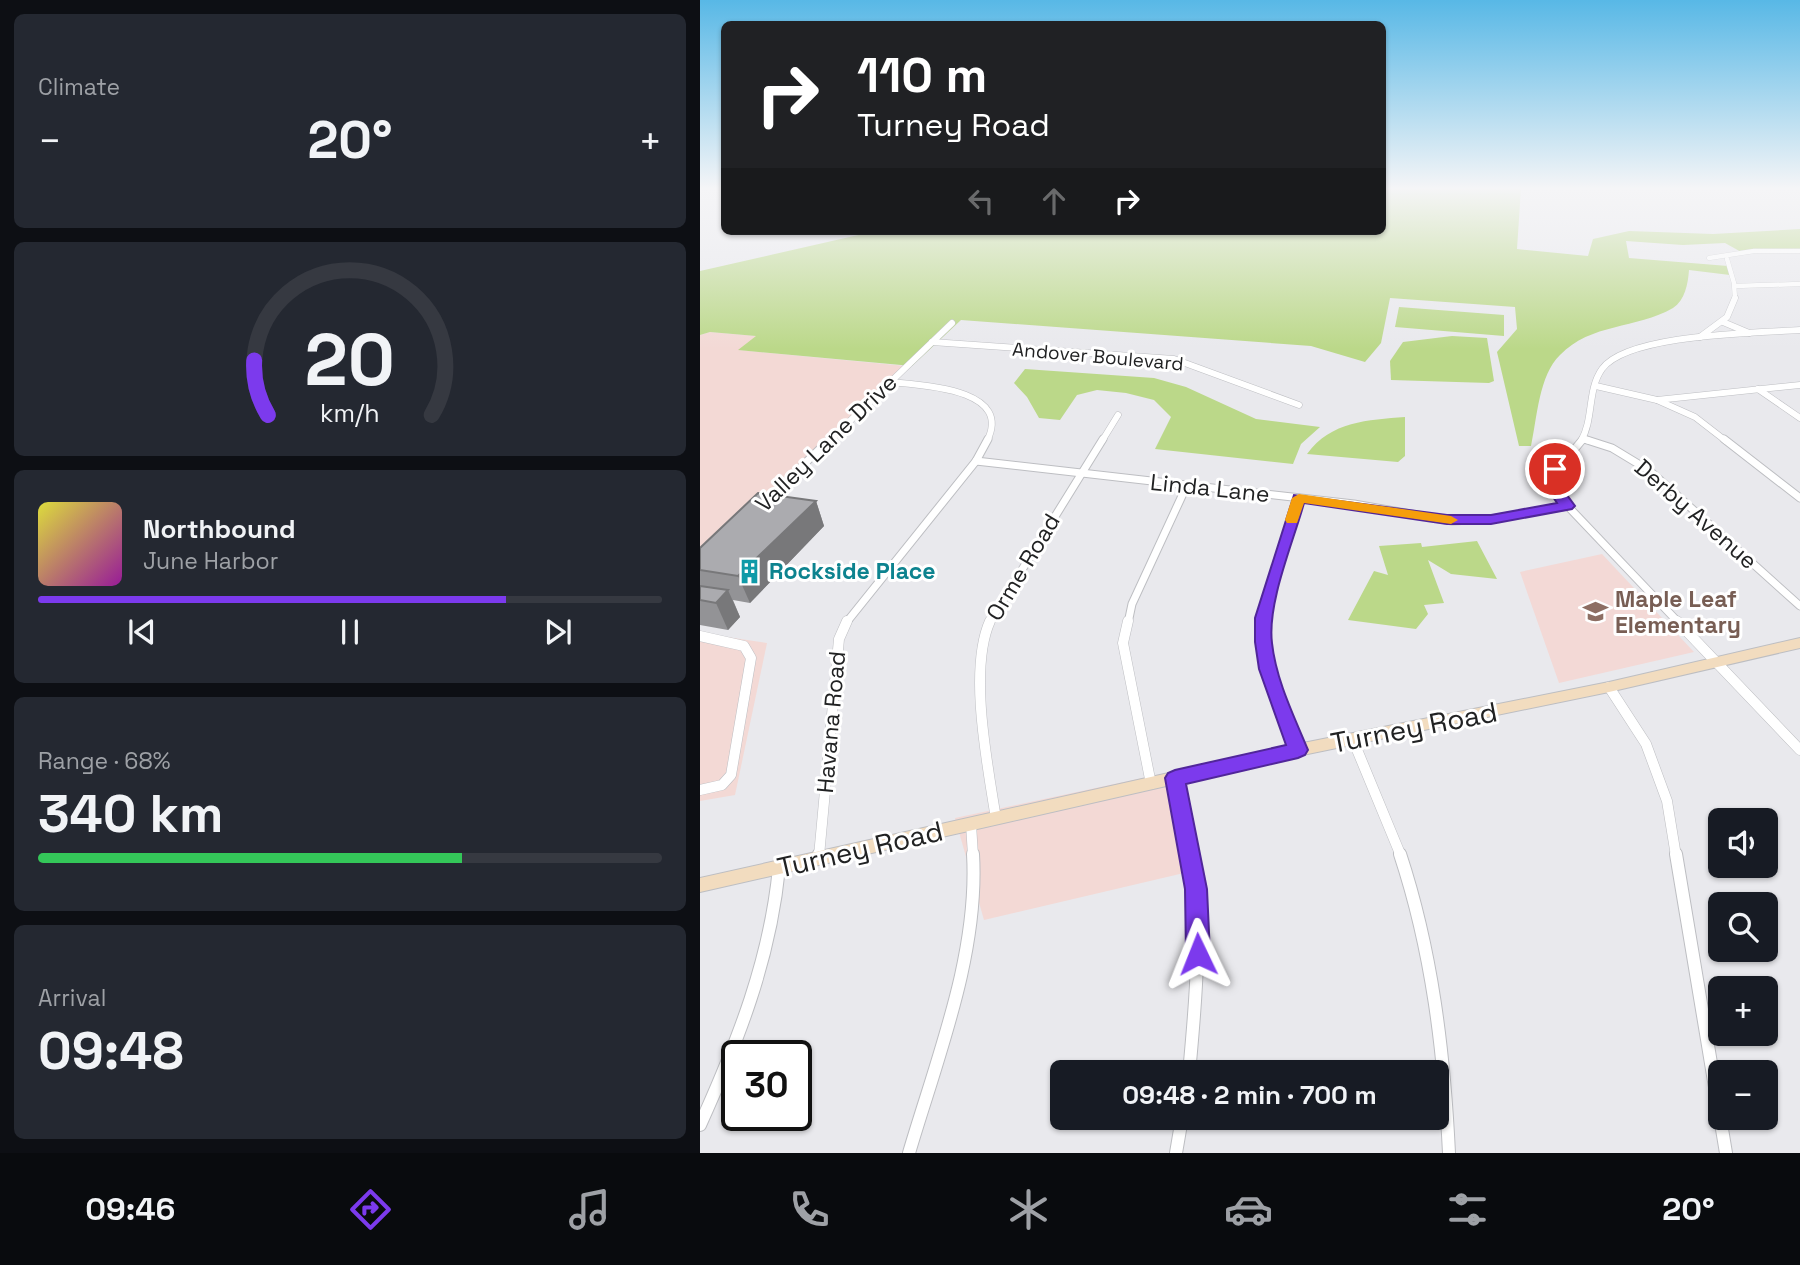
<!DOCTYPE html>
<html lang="en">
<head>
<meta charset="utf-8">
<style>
  :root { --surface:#171b24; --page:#242831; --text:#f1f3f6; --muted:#9ea1a6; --line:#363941; --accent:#7c3aed }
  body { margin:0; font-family:"Space Grotesk",sans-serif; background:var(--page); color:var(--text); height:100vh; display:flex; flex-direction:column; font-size:26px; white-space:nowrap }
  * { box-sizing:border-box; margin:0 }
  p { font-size:23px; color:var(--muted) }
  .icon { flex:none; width:38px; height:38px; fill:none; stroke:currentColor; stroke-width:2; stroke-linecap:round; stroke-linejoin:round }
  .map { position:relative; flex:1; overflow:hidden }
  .drawer { display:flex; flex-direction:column; gap:14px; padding:14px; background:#0d0f14; width:700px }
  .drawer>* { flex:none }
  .top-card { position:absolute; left:21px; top:21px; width:665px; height:214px; border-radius:10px; box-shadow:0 2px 5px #0004; background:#202124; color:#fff; overflow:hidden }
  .controls { position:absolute; left:1008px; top:808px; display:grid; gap:14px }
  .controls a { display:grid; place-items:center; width:70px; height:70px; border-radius:10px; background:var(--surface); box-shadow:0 2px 5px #0004; font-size:35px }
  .speed { position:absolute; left:21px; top:1040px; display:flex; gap:14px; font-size:35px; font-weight:700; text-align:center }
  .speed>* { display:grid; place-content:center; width:91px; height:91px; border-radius:50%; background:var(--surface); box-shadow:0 2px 5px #0004; line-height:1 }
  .speed .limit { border:4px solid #111; border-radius:10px; background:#fff; color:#111 }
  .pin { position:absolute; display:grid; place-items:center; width:60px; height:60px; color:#fff; margin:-30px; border:4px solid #fff; border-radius:50%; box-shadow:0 2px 7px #0007 }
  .me { position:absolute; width:77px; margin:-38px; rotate:358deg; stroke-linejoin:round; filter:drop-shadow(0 0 5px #0008) }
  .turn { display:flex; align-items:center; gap:24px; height:147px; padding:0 21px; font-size:32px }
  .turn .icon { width:91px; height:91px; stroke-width:2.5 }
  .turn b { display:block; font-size:49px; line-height:60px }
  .lanes { display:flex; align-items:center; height:66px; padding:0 21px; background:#0003; justify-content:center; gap:35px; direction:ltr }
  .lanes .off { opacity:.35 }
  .big { font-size:52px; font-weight:700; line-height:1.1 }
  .drawer .widget { flex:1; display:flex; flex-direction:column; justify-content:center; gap:10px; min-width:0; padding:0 24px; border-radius:10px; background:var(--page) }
  .drawer .dial { align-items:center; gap:0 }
  .dial svg { height:182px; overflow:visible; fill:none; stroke:var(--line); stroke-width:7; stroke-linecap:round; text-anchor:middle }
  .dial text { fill:var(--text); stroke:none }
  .song { display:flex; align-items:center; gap:21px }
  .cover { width:84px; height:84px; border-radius:10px; background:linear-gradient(135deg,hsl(60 70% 55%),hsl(300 70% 35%)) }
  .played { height:7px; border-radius:4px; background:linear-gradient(90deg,var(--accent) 75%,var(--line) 75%) }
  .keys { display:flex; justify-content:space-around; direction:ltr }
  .heat { display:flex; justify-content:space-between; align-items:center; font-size:38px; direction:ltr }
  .charge { height:10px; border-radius:5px; background:linear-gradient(90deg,#34c759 68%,var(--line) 0) }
  .trip { position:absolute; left:350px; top:1060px; width:399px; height:70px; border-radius:10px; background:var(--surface); box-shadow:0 2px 5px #0004; font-weight:700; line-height:70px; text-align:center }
  .dock { display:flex; height:112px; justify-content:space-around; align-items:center; background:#090b0e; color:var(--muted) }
  .dock .icon { width:49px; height:49px }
  .dock .current { color:var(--accent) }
  .dock b { font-size:32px; color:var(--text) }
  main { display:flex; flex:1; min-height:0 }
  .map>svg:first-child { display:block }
  .commercial { fill:#f3d9d5 }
  .education { fill:#f3d9d6 }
  .green { fill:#bbd889 }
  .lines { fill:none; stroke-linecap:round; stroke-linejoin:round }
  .minor-far4-casing { stroke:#bdbec2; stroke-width:5 }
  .minor-far3-casing { stroke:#bdbec2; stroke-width:7 }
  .minor-far2-casing { stroke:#bdbec2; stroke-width:9 }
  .minor-far1-casing { stroke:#bdbec2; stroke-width:11 }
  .minor-casing { stroke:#bdbec2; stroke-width:14 }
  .secondary-casing { stroke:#bdbec2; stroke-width:2 }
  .minor-far4 { stroke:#fff; stroke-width:4.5 }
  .minor-far3 { stroke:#fff; stroke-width:6 }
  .minor-far2 { stroke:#fff; stroke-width:7 }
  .minor-far1 { stroke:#fff; stroke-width:10 }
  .minor { stroke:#fff; stroke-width:12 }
  .secondary { fill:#f2dcbf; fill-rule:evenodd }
  .wall { fill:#939396 }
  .shaded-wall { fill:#78787a }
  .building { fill:#ababaf; stroke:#78787a; stroke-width:2 }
  .route { fill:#7c3aed; stroke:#51269a; stroke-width:2 }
  .slow { fill:#f59e0b }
  .labels { text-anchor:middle; stroke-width:6; stroke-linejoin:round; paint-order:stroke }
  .far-street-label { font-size:19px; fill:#212223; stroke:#fff }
  .street-label { font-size:23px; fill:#212223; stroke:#fff }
  .culture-label { font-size:23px; font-weight:bold; fill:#0d838f; stroke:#fff; text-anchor:start }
  .education-label { font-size:23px; font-weight:bold; fill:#785e54; stroke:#fff; text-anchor:start }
  .near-street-label { font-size:28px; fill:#212223; stroke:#fff }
</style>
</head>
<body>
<main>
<section class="drawer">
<div class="widget"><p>Climate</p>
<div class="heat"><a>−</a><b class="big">20°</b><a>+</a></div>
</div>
<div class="widget dial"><svg viewBox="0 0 100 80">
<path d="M14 69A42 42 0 1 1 86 69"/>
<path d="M14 69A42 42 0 0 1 8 45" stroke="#7c3aed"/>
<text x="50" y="56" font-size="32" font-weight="700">20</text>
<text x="50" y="72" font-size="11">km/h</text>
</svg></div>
<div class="widget">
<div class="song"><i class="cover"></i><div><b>Northbound</b><p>June Harbor</p></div></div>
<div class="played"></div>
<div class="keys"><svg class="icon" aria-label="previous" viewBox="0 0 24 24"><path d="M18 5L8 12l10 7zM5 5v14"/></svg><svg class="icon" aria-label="pause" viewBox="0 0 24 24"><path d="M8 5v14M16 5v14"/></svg><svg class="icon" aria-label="next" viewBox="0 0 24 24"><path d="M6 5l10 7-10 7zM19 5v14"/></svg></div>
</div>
<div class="widget"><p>Range · 68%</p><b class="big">340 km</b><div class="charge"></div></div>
<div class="widget"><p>Arrival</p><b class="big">09:48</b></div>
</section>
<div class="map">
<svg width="1100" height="1153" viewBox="0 0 1100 1153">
  <rect width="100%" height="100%" fill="#e9e9ed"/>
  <g class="commercial">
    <polygon points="10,332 57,336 39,350 206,366 0,568 0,335"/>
    <polygon points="0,633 67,643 35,795 0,801"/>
    <polygon points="480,770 501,869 284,920 255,818"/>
  </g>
  <polygon class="education" points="902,554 994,652 859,683 820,572"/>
  <g class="green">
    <path d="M683,188H821L817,249L888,256L893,239L929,231L1013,234L1100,229V251L1043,253L1025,243L983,245L926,241L929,258L1028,266L1030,275L989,270C988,284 985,300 973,308C936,329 891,323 860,355C839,375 837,418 831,446H819L797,352L817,329L815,307L690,298L681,343L665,362L611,346L261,320L212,366L38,350L56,336L10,332L0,335V271L176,231H682Z"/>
    <polygon points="699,307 804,315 804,336 695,327"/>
    <polygon points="752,336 787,338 794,381 789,383 691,380 690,361 703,342"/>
    <polygon points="325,369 454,378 486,387 556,419 620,427 601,444 593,464 455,449 471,417 454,400 426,393 397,390 377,395 360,420 339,418 327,397 314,383"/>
    <path d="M705,417V456L698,462L607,454C631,421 668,420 705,417Z"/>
    <polygon points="777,541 797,579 751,574 728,560 744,603 724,605 728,614 716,629 648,620 674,571 688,575 679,546 721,543 722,547"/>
  </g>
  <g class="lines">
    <defs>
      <g id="minor-far4">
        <polyline points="1009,258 1054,251 1100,251"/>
        <polyline points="1027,259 1034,283 1035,299"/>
        <polyline points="1035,286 1100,284"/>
      </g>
      <g id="minor-far3">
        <polyline points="1023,322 1049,333"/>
        <polyline points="1000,337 1027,317 1035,298"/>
        <polyline points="232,342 474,359 599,405"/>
        <path d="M189,382C220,385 314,388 287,441"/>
        <polyline points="896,386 957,400 1100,385"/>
        <polyline points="1058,389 1100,418"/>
        <polyline points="957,400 995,417 1026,441"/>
        <polyline points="883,439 890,441"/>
        <polyline points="129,441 252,323"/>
        <polyline points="402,441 418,415"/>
        <path d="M881,441C894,419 887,390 902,369C927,334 1057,333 1100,330"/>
      </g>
      <g id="minor-far2">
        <polyline points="883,439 849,480 860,498 979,623"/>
        <polyline points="884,439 912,448 950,471 1100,606"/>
        <polyline points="1024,439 1100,498"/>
        <polyline points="276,461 654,504 752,521 791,519 867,506"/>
        <polyline points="65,502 130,439"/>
        <polyline points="146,623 276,461 288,439"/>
        <polyline points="289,623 403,439"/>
        <polyline points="428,623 432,604 487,485"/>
        <polyline points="564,623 575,570 599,498"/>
      </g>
      <g id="minor-far1">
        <path d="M290,621C268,670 288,767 296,819"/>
        <polyline points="428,621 423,643 451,784"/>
        <path d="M564,621C558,666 582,710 598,750"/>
        <polyline points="977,621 1100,750"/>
        <polyline points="0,636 44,646 51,658 31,775 22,785 0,790"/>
        <polyline points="909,687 946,744 967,801 976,856"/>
        <polyline points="653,740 701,856"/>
        <polyline points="475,778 490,856"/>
        <polyline points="271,824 273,856"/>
        <polyline points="119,856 139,639 147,621"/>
      </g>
      <g id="minor">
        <path d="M700,854C732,951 744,1051 749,1153"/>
        <polyline points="976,854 1026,1153"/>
        <polyline points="119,858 119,854"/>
        <path d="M489,1073C496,999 503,927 489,854"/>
        <path d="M0,1125C38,1041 70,960 79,868"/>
        <path d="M209,1153C237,1058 279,954 273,854"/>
        <polyline points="476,1153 482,1118"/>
      </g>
      <polygon id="secondary" points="1100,638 1100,648 909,692 598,756 0,892 0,878 598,744 909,682"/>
    </defs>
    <use href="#minor-far4" class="minor-far4-casing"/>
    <use href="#minor-far3" class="minor-far3-casing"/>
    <use href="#minor-far2" class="minor-far2-casing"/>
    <use href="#minor-far1" class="minor-far1-casing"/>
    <use href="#minor" class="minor-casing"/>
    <use href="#secondary" class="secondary-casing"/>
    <use href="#minor-far4" class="minor-far4"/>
    <use href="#minor-far3" class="minor-far3"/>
    <use href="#minor-far2" class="minor-far2"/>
    <use href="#minor-far1" class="minor-far1"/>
    <use href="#minor" class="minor"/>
    <use href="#secondary" class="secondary"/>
  </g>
  <polygon class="wall" points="116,501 124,526 50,603 33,600 40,617 28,630 0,625 0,548"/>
  <g class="shaded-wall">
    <polygon points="116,501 124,526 50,603 38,576"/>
    <polygon points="28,590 40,617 28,630 16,603"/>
  </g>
  <g class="building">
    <polygon points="58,493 116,501 38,576 0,570 0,548"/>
    <polygon points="0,586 28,590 16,603 0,600"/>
  </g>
  <linearGradient id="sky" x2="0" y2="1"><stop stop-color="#58b8e6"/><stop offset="0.54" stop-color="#f5f5f7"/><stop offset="1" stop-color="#f5f5f7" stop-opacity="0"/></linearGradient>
  <rect width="1100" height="349" fill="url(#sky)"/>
  <path class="route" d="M850,466L861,469L856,480L875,506L872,509L791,524H747L604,503C593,543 567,603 572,643C576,680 594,716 608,750L605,755L598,758L486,784L507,889L510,954L506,962L498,965L489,962L486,954L485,889L465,778L468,773L475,770L586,745L559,669L555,642V618L594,495L747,515H791L857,503L842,480Z"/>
  <polygon class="slow" points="599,494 751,516 758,520 751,524 604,503 597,523 587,523 585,520 592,498"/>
  <defs>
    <symbol id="building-bare" viewBox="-9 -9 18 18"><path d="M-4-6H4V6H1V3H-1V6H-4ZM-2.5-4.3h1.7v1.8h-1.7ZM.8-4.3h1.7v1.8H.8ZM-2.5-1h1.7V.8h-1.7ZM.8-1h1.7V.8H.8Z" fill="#0f9aa8" stroke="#fff" stroke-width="2.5" paint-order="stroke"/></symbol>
    <symbol id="school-bare" viewBox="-9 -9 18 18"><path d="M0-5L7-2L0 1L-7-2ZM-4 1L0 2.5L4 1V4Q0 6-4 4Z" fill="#8d6e63" stroke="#fff" stroke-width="2.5" paint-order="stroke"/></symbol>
  </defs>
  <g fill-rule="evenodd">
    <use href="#building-bare" x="32" y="554" width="35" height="35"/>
    <use href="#school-bare" x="878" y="594" width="35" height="35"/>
  </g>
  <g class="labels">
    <g class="far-street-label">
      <text transform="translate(398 356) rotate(5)" y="7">Andover Boulevard</text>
    </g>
    <g class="street-label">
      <text transform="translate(126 443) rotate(-44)" y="8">Valley Lane Drive</text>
      <text transform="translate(510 488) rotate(6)" y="8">Linda Lane</text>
      <text transform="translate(996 514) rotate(41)" y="8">Derby Avenue</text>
      <text transform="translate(323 567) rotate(-59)" y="8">Orme Road</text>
      <text transform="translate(131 722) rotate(-85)" y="8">Havana Road</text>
    </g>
    <g class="culture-label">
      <text x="69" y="579">Rockside Place</text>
    </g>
    <g class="education-label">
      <text x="915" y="607">Maple Leaf<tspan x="915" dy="26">Elementary</tspan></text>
    </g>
    <g class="near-street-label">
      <text transform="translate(714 727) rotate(-11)" y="10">Turney Road</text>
      <text transform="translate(160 849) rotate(-13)" y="10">Turney Road</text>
    </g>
  </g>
</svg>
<div class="controls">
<a><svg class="icon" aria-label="sound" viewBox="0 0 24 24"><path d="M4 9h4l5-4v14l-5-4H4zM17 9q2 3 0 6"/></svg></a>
<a><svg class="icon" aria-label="search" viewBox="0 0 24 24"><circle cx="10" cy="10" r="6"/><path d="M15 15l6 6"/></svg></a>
<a>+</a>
<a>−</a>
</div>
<div class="speed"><div class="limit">30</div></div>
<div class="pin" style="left:855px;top:469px;background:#d93025"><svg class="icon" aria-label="arrive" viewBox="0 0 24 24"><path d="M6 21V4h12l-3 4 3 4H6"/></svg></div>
<svg class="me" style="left:498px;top:954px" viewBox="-20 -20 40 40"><path d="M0-17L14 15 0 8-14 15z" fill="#7c3aed" stroke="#fff" stroke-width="4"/></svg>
<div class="trip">09:48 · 2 min · 700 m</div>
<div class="top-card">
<div class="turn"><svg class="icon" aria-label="right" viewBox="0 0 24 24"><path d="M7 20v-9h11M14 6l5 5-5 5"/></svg><div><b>110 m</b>Turney Road</div></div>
<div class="lanes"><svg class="icon off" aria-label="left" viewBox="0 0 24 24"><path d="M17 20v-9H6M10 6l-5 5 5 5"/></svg><svg class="icon off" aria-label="ahead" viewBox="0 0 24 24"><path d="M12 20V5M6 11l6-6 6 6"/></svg><svg class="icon" aria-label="right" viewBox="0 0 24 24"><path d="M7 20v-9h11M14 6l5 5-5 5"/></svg></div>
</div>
</div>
</main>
<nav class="dock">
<b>09:46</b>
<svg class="icon current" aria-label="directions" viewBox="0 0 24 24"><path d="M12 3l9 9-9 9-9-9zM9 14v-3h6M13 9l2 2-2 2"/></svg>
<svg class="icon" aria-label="music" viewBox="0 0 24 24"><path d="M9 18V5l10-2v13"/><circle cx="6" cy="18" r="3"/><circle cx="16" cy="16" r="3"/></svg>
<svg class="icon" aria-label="phone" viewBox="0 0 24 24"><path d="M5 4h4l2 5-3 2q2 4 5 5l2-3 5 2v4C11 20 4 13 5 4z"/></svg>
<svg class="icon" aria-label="climate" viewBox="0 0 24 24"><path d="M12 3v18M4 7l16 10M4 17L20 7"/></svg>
<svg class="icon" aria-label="car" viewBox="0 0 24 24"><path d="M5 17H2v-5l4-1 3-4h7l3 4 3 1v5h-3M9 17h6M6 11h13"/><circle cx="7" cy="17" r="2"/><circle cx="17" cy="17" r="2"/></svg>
<svg class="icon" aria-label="filters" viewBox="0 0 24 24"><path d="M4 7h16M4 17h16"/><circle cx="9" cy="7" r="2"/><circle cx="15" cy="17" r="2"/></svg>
<b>20°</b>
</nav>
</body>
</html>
